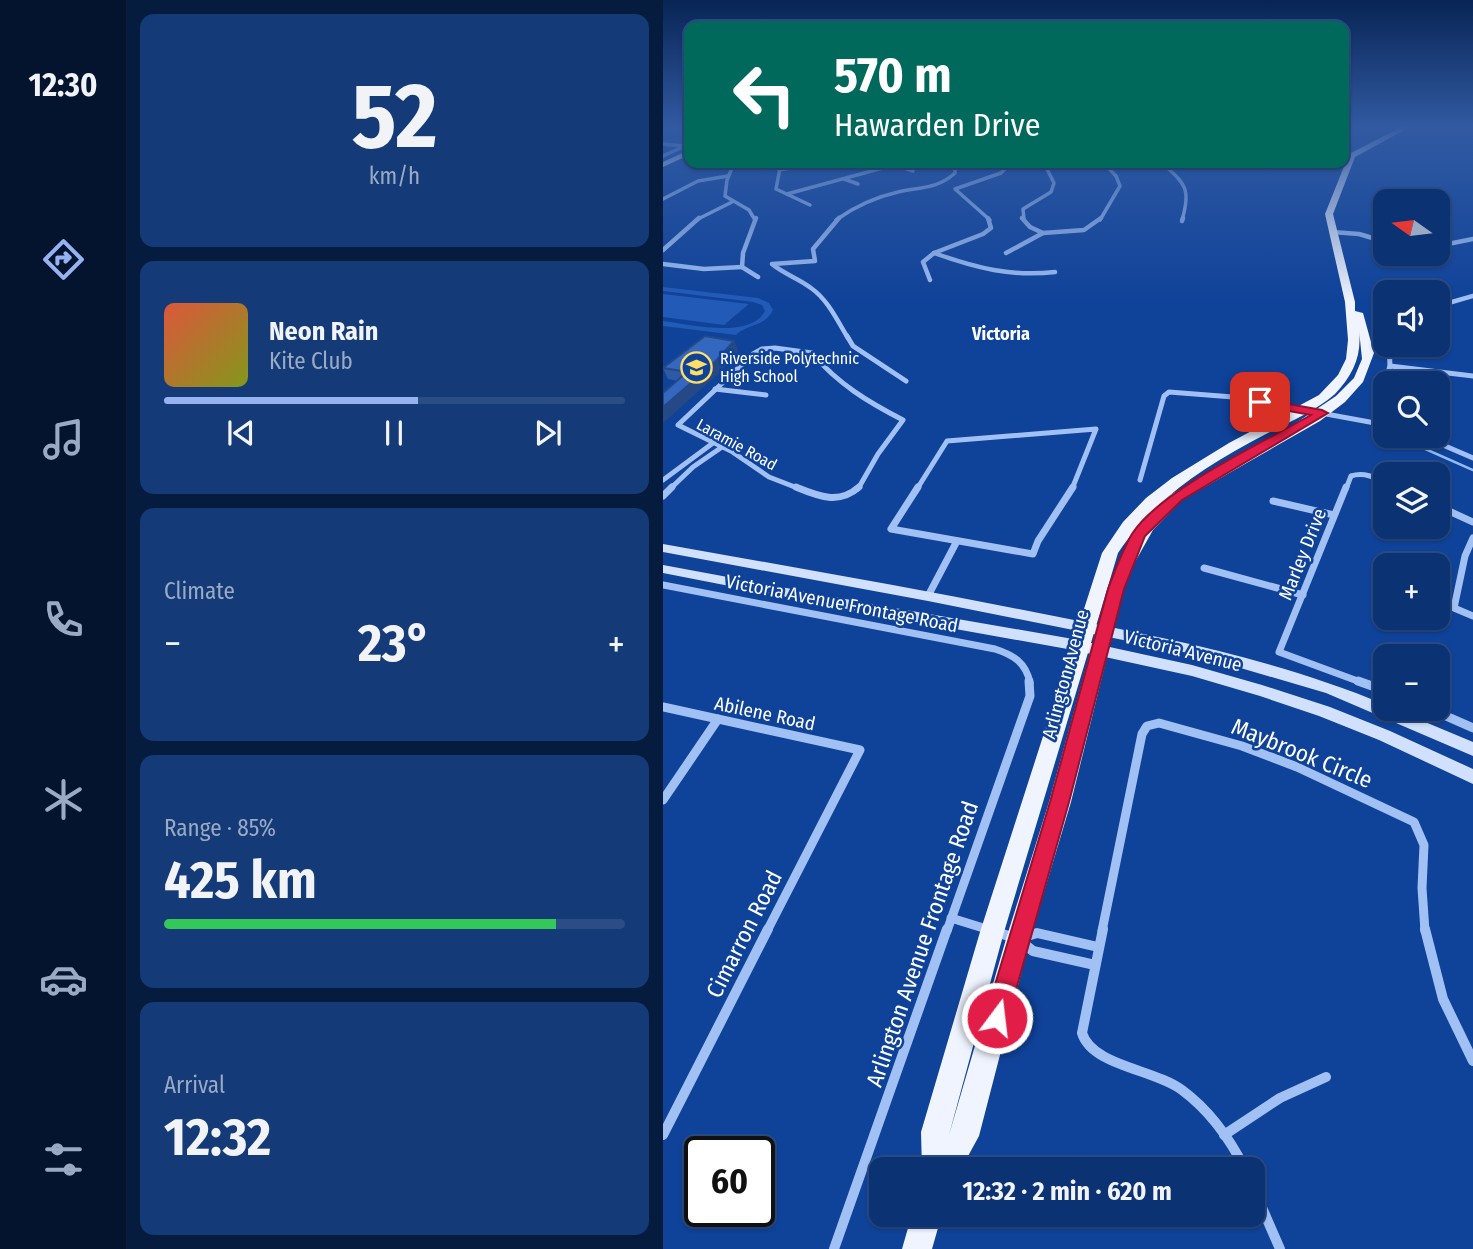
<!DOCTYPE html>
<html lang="en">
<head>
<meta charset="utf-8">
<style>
  :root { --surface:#0b3273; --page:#143a78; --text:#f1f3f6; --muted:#9aaac4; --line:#2b4d85; --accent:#95b2f1 }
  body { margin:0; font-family:"Fira Sans Condensed",sans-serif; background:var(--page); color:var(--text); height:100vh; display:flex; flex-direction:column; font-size:26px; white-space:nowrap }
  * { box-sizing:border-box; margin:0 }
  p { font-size:23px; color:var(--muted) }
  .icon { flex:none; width:38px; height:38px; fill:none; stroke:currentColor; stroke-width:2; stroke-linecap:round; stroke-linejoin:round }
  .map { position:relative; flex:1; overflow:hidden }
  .panel { display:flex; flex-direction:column; gap:14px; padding:14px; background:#061c3f; width:537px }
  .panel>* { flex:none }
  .guide { position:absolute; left:21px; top:21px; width:665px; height:147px; border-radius:14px; box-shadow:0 2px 5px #0004,0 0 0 2px var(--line); background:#00695c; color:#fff; overflow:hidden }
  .needle { width:46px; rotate:284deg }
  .controls { position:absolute; left:710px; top:189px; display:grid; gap:14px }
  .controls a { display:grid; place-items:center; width:77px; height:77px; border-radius:14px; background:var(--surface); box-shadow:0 2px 5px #0004,0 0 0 2px var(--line); font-size:35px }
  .speed { position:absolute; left:21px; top:1136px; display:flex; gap:14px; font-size:35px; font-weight:700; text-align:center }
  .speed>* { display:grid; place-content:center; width:91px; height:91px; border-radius:50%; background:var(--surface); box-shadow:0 2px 5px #0004,0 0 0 2px var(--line); line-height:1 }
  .speed .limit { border:4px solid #111; border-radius:10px; background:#fff; color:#111 }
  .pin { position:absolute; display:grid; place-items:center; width:60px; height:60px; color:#fff; margin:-30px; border-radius:14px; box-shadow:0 4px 10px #0006 }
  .me { position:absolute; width:77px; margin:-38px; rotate:15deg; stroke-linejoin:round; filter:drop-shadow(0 0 5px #0008) }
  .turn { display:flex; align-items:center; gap:24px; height:147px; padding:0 35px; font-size:32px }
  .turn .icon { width:91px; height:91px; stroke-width:2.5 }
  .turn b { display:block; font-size:49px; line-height:60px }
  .big { font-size:52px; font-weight:700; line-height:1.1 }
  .panel .widget { flex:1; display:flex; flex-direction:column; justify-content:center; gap:10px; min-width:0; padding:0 24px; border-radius:14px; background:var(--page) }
  .panel .dial { align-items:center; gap:0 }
  .dial b { font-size:91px; line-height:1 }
  .song { display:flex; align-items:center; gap:21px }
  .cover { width:84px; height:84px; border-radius:10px; background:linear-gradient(135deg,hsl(10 70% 55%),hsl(70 70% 35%)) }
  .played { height:7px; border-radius:4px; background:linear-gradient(90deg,var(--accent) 55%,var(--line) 55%) }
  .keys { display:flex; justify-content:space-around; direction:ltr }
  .heat { display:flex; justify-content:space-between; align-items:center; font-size:38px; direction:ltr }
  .charge { height:10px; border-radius:5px; background:linear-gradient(90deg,#34c759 85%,var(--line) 0) }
  .trip { position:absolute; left:206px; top:1157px; width:396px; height:70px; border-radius:14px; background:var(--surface); box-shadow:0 2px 5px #0004,0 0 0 2px var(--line); font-weight:700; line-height:70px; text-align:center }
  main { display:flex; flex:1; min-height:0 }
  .tabs { display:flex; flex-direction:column; width:126px; justify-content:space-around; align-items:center; background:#04142e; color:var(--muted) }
  .tabs .icon { width:49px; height:49px }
  .tabs .selected { color:var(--accent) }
  .tabs b { font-size:32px; color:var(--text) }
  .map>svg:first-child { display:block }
  .green { fill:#225ab8 }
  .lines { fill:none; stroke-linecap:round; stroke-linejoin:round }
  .stream { stroke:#93baf8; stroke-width:2.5 }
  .street-far5 { stroke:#a1c1f5; stroke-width:3.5 }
  .street-far4 { stroke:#a1c1f5; stroke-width:4.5 }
  .street-far3 { stroke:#a1c1f5; stroke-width:5 }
  .street-far2 { stroke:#a1c1f5; stroke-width:7 }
  .street-far1 { stroke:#a1c1f5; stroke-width:9 }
  .street { stroke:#a1c1f5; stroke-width:10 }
  .secondary { fill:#d1e1fd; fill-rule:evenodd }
  .primary { fill:#eff4ff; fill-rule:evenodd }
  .wall { fill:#2d59a5 }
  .shaded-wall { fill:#244986 }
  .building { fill:#3468c0; stroke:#244986; stroke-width:2 }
  .route { fill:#e11d48; stroke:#92132f; stroke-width:2 }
  .labels { text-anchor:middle; stroke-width:5; stroke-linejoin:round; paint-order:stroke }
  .far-poi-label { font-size:16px; fill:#fff; stroke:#0f4299; text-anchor:start }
  .far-street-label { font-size:16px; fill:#fff; stroke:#0f4299 }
  .far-neighbourhood-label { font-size:18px; font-weight:bold; fill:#fff; stroke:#0f4299 }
  .street-label { font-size:19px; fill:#fff; stroke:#0f4299 }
  .near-street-label { font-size:23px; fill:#fff; stroke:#0f4299 }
</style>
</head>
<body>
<main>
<nav class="tabs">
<b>12:30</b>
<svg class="icon selected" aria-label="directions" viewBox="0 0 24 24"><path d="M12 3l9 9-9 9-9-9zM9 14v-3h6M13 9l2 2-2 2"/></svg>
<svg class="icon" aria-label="music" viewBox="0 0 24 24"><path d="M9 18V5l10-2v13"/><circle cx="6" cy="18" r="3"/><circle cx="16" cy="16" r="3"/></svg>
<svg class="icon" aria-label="phone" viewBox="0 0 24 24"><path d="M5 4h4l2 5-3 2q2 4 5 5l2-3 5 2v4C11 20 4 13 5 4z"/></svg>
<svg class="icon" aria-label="climate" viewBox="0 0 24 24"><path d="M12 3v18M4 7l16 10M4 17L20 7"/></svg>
<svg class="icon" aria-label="car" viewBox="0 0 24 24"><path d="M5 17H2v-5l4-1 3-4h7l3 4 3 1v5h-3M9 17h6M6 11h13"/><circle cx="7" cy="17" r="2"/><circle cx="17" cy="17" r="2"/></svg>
<svg class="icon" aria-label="filters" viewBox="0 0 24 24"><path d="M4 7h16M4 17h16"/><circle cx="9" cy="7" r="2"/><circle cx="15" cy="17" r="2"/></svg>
</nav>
<section class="panel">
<div class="widget dial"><b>52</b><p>km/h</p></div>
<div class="widget">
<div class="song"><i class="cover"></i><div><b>Neon Rain</b><p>Kite Club</p></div></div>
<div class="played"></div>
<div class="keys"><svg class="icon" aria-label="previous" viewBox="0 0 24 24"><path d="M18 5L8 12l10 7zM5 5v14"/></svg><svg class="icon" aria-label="pause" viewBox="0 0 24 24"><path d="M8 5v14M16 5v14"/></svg><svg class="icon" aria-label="next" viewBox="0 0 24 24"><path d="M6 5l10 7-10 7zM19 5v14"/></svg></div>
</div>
<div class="widget"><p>Climate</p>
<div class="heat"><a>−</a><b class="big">23°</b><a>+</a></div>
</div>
<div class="widget"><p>Range · 85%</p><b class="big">425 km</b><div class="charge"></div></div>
<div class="widget"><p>Arrival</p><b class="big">12:32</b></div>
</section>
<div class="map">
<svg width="810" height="1249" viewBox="0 0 810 1249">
  <rect width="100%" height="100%" fill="#0f4299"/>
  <g class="green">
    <path d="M0,287L95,298L106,303L110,310C102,327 84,324 73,335L0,326V321C26,324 87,340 102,311L99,305L90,302L0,291Z"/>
    <polygon points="0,294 86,304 61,325 0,317"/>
  </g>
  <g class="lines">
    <polyline class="stream" points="733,436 810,470"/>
    <g class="street-far5">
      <polyline points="0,144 20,146"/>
      <polyline points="0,156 22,146"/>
      <polyline points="71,163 64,180 62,196 86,210 92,220"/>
      <polyline points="118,163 113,189 147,205"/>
      <polyline points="476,163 500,164"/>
      <path d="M502,163L500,164C523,184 528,190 519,220"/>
      <polyline points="233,165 250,171"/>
      <polyline points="383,167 418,163"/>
      <polyline points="116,170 158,163"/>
      <polyline points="181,179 195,184"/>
      <polyline points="124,194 238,163"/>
      <polyline points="0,199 35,181 65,176"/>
      <polyline points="33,220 69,202"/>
      <path d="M173,220C191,207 213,197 235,192C256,187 275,189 292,173V163"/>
      <polyline points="327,220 292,189 338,173 343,168 338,163"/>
      <polyline points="361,220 360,209 388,192 391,183 383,167 374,163"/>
      <polyline points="437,220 457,186 453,176 441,163"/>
    </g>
    <g class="street-far4">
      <polyline points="93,218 80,253 79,267 95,277"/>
      <path d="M176,218L150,249L152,261L109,264C121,274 135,278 148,288C165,300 174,320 185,338"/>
      <path d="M325,218L328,228L320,234L271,253C313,268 348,277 392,272"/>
      <polyline points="519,221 520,218"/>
      <polyline points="669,232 696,234 723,242"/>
      <polyline points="380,233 421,230 438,218"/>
      <polyline points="775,246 810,239"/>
      <polyline points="0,250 36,218"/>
      <polyline points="343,253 380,233 367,227 359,218"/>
      <polyline points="0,264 41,269 79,267"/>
      <polyline points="267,280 260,262 271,253"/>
      <polyline points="775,306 810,296"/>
      <polyline points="723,323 723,334"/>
    </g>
    <g class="street-far3">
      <polyline points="184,336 190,346 243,381"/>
      <polyline points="727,366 810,376"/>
      <polyline points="52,389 103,395"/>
      <polyline points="710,423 727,366 726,345"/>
      <polyline points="759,436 810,458"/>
      <polyline points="0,480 50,443"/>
      <polyline points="477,480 501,396 506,392 570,397 723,425"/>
      <polyline points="7,489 30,467 59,447"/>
      <path d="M137,489L106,477L68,451L15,425L90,354L99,349L112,348L149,353C175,384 205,402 240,420L215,454L195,489"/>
      <polyline points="254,489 284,441 433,429 409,489"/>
      <path d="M683,489L688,476C701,472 711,477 723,483"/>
    </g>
    <g class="street-far2">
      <path d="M133,487C155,496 176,505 196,487"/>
      <polyline points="255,487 228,529 370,554 375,541 410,487"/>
      <polyline points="683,487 616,652 700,683"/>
      <polyline points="0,496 9,487"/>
      <polyline points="610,501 671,515"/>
      <polyline points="775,506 810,522"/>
      <polyline points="810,538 802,556 791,608 810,616"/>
      <polyline points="541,568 640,595"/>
      <path d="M0,585L332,649C350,655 363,662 367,683"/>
      <polyline points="265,596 294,541"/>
    </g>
    <g class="street-far1">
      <polyline points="695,681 723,691"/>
      <polyline points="0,707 197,750 104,931"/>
      <polyline points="767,709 810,728"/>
      <polyline points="0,800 55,719"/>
      <polyline points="288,918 330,931"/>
      <polyline points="284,931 367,696 366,681"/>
      <polyline points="439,931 479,734 484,726 496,723 579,746 634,767 751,822 761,845 759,888 762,931"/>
    </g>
    <g class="street">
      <polyline points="324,929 355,939 370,951 432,965"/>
      <path d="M440,929L419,1033C429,1066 491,1069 519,1090C546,1110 567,1139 582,1169"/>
      <polyline points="762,929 780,999 810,1061"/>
      <polyline points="361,937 374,933 435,947"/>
      <polyline points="0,1135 105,929"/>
      <polyline points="561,1135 617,1098 663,1077"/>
      <polyline points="590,1187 617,1249"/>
      <polyline points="171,1249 284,929"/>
    </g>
    <g class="secondary">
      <path d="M0,544C130,567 261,590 391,616C504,638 616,660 723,705V709H731L810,742V756L663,693L530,654L265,601L0,552Z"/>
      <polygon points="0,565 220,606 410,639 529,665 599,685 667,707 727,731 810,769 810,784 716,740 656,716 597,696 529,676 410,650 220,616 0,573"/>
    </g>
    <g class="primary">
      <path d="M738,127H747L692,157L670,214L692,302V311L700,313L711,353L700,382L682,402L657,421L519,500L490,530L472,562L461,588L408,802L367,939L316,1136L298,1169H259L258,1132L317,932L439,553L460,522L483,498L509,478L566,443L656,395L675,375L683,359L685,340L682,302L662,214L686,154ZM696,330L699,359L691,378L673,396L618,433L509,494L487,513L462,550L445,588L386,802L343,939L286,1135L341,932L455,553C492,497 544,465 603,434C626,422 653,411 672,394C690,375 699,356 696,330Z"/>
      <polygon points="26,150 26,155 0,167 0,162"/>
      <polygon points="249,1214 279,1214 269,1249 239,1249"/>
    </g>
  </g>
  <polygon class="wall" points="71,341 75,351 54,375 14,381 5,379 0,368"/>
  <polygon class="shaded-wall" points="71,341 75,351 54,375 0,423 0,407"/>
  <polygon class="building" points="42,336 71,341 50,364 0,407 0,393 24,372 0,368"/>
  <linearGradient id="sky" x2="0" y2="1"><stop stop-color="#082454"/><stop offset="0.42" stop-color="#315aa2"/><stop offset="1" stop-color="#315aa2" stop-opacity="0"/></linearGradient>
  <rect width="810" height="302" fill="url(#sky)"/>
  <path class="route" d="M597,399L659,410L665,413L519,500L482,536L461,589L406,802L345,1018L342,1026L334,1030L325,1026L322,1018L387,802L445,589C452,570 459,551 469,534C497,490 601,442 648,415L593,405L592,402Z"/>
  <defs>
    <symbol id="school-ring" viewBox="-11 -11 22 22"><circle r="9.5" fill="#0f4299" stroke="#ffde65" stroke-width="1.5"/><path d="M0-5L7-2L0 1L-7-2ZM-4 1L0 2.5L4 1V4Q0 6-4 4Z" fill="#ffde65"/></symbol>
  </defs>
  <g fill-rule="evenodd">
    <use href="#school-ring" x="16" y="350" width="35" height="35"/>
  </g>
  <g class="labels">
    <g class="far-poi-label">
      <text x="57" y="364">Riverside Polytechnic<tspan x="57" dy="18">High School</tspan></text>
    </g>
    <g class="far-street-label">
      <text transform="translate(74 444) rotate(29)" y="6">Laramie Road</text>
    </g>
    <g class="far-neighbourhood-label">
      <text x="338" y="340">Victoria</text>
    </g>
    <g class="street-label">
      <text transform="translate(639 554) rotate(-68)" y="7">Marley Drive</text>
      <text transform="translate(179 603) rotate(11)" y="7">Victoria Avenue Frontage Road</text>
      <text transform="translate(520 650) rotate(14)" y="7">Victoria Avenue</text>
      <text transform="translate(402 674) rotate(-75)" y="7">Arlington Avenue</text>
      <text transform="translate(102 713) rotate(12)" y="7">Abilene Road</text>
    </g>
    <g class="near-street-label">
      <text transform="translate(639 753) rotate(22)" y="8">Maybrook Circle</text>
      <text transform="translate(81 934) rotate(-63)" y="8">Cimarron Road</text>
      <text transform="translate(259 944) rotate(-71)" y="8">Arlington Avenue Frontage Road</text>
    </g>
  </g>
</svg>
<div class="controls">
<a><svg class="needle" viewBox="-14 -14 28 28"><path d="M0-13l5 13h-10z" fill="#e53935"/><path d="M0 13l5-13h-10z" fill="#9aaac4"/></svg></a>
<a><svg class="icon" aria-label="sound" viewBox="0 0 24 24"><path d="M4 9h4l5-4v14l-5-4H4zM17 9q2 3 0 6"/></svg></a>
<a><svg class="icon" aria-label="search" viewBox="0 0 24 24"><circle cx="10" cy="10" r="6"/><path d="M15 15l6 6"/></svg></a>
<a><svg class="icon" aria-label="layers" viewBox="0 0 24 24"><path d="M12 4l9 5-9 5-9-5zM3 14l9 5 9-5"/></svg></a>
<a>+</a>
<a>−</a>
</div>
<div class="speed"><div class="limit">60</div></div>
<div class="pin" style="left:597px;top:402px;background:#d93025"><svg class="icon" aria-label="arrive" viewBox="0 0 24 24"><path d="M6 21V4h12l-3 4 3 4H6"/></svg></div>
<svg class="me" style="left:334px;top:1018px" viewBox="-20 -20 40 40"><circle r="17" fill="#e11d48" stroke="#fff" stroke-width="3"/><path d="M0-11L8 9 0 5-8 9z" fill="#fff"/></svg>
<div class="trip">12:32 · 2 min · 620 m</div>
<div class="guide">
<div class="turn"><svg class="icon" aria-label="left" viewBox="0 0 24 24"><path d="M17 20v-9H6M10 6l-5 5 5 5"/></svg><div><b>570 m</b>Hawarden Drive</div></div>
</div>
</div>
</main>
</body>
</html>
